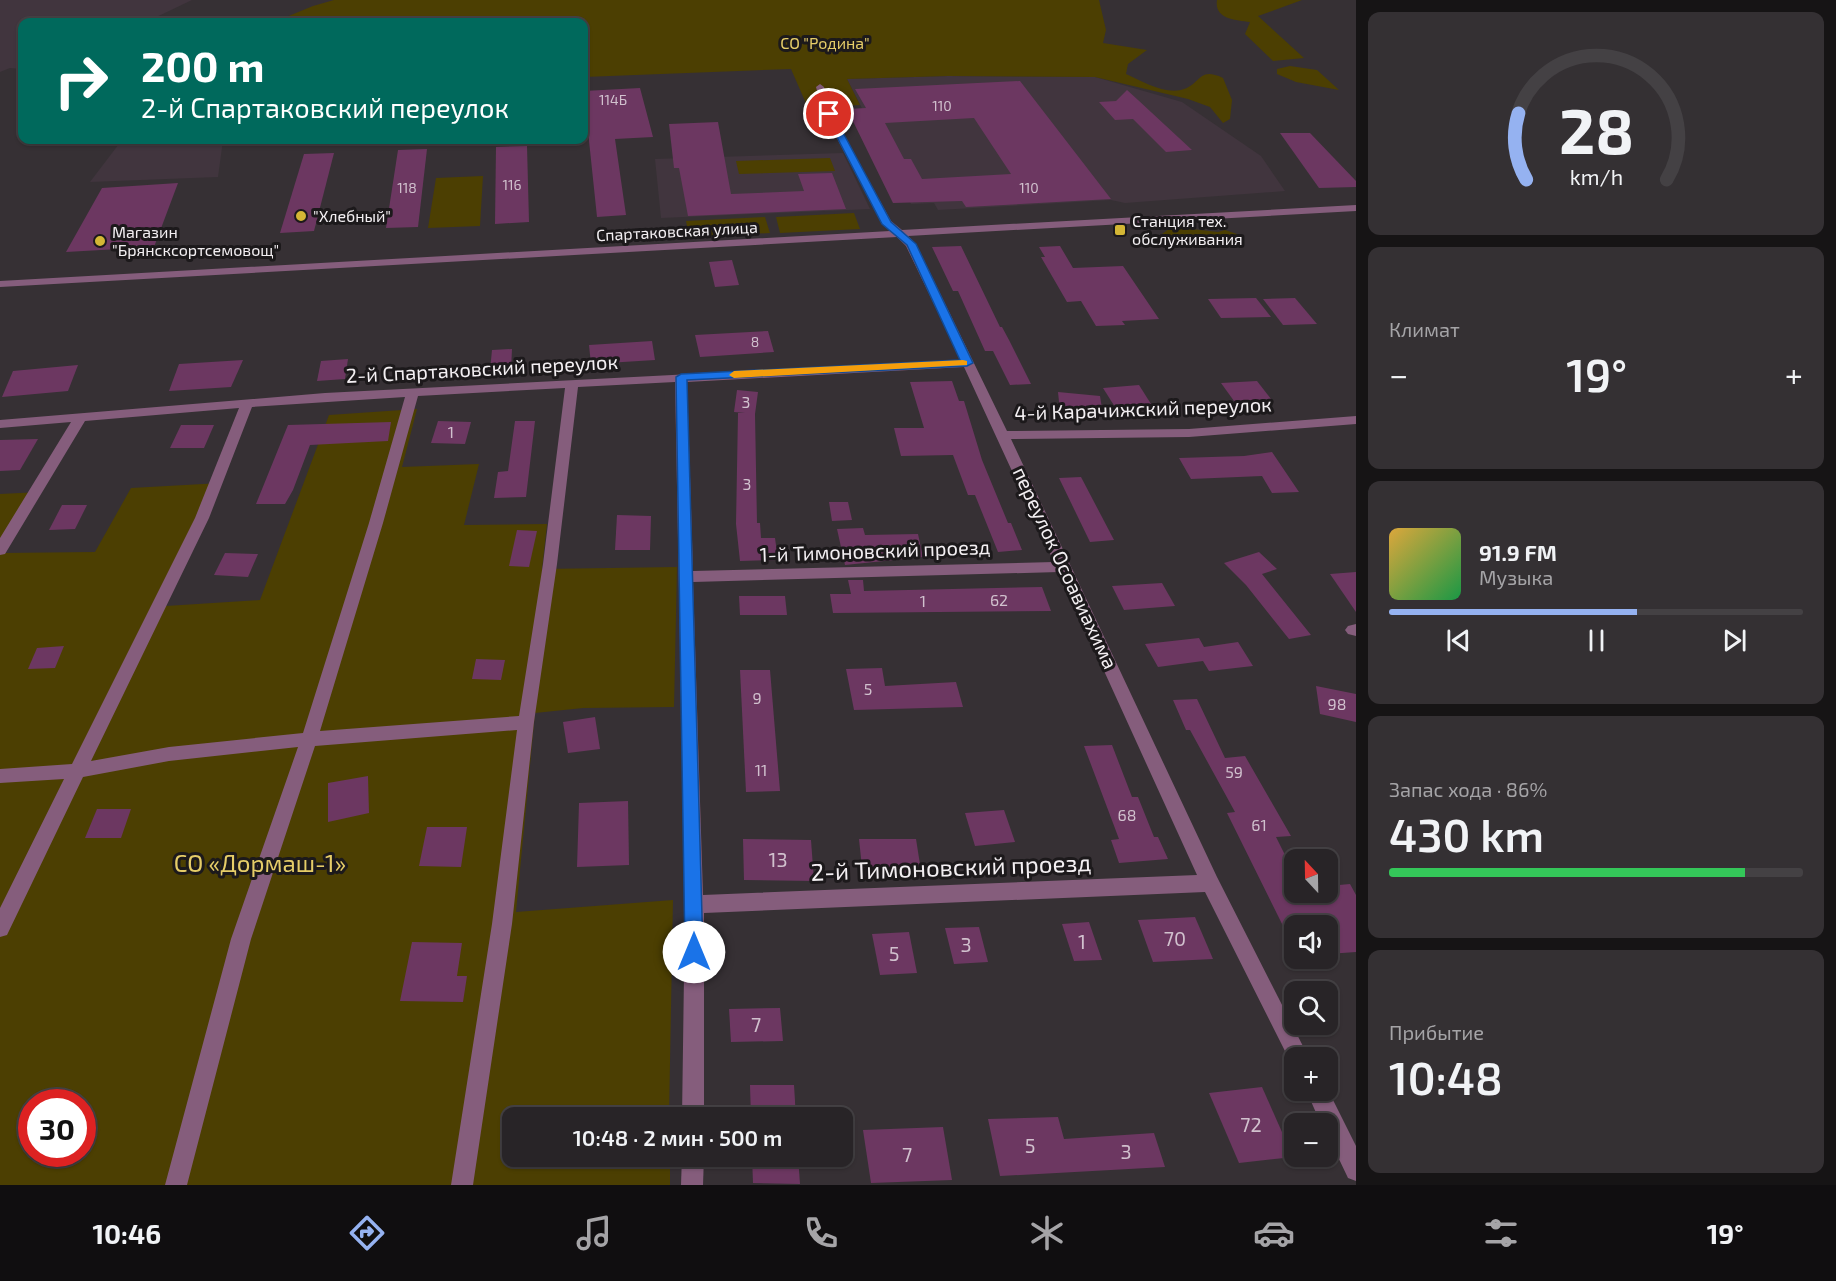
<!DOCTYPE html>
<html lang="ru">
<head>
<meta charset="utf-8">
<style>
  :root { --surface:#282427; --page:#343033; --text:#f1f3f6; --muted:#a5a4a7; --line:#444144; --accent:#95b2f1 }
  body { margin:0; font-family:"Exo 2",sans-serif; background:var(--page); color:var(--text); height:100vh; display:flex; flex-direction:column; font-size:22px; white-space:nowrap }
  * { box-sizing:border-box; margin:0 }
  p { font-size:20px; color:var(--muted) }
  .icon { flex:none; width:33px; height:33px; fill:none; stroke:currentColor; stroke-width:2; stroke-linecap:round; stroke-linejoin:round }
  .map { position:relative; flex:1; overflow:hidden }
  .sheet { display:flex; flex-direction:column; gap:12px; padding:12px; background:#161415; width:480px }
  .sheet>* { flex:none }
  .banner { position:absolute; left:18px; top:18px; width:570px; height:126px; border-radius:12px; box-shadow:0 2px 4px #0004,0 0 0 2px var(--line); background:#00695c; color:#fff; overflow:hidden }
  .needle { width:39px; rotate:338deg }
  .fabs { position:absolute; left:1284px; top:849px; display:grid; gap:12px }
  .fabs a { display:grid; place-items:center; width:54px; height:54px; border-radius:12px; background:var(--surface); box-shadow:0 2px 4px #0004,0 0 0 2px var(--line); font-size:30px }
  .speed { position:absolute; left:18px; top:1089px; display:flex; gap:12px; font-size:30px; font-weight:700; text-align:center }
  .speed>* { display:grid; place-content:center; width:78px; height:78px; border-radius:50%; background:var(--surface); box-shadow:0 2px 4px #0004,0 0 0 2px var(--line); line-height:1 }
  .speed .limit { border:9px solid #d22; background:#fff; color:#111 }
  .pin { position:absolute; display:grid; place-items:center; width:51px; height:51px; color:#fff; margin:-26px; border:3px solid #fff; border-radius:50%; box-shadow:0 2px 6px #0007 }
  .me { position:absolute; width:66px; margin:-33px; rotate:0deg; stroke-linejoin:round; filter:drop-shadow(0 0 4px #0008) }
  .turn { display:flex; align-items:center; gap:21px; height:126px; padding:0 24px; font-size:27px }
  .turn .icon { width:78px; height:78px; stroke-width:2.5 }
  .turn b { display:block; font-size:42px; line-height:51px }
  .big { font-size:45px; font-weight:600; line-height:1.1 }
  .sheet .card { flex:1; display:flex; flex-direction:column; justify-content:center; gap:9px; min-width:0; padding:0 21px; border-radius:12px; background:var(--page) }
  .sheet .dial { align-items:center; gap:0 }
  .dial svg { height:156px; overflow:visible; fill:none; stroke:var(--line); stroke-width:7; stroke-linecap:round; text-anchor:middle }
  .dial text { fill:var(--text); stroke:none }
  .song { display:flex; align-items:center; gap:18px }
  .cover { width:72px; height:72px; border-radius:9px; background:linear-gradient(135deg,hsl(40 70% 55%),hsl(140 70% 35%)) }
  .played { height:6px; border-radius:3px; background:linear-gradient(90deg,var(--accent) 60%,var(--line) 60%) }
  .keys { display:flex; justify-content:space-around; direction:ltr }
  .heat { display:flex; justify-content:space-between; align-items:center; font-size:33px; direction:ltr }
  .charge { height:9px; border-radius:4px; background:linear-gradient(90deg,#34c759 86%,var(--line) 0) }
  .trip { position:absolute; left:502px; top:1107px; width:351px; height:60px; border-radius:12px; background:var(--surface); box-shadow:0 2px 4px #0004,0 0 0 2px var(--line); font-weight:600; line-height:60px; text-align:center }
  .tab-bar { display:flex; height:96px; justify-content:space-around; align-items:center; background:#100e10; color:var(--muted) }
  .tab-bar .icon { width:42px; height:42px }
  .tab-bar .selected { color:var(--accent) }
  .tab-bar b { font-size:27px; color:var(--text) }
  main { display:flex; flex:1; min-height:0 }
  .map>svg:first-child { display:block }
  .built { fill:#41353e }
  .green { fill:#4c3f02; fill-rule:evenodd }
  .building { fill:#6c3761; fill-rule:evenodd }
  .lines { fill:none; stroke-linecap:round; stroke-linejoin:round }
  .minor { fill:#855d7c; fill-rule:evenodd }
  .route { fill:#1a73e8; stroke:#114b97; stroke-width:1.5 }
  .slow { fill:#f59e0b }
  .poi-dot { fill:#d4b635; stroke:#1c191b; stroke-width:2 }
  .labels { text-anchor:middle; stroke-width:6; stroke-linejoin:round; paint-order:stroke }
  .far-number-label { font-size:14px; fill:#d1c1ce }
  .far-park-label { font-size:16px; fill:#e6cd68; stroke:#1c191b }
  .far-poi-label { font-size:16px; fill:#f3eff2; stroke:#1c191b; text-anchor:start }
  .far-street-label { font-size:16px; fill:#f3eff2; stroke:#1c191b }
  .number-label { font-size:16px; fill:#d1c1ce }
  .street-label { font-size:20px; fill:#f3eff2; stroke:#1c191b }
  .near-number-label { font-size:20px; fill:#d1c1ce }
  .near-park-label { font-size:24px; fill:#e6cd68; stroke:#1c191b }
  .near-street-label { font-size:24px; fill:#f3eff2; stroke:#1c191b }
</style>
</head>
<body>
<main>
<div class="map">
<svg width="1356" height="1185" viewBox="0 0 1356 1185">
  <rect width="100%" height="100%" fill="#363034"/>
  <g class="built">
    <polygon points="0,0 192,0 146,22 22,22 22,69 10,68 0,72"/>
    <polygon points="948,76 1095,77 1182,102 1261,156 1285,191 1125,203 1111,200 938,210 934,203 911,204 847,79"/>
    <polygon points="122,140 223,140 218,177 90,182"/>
    <polygon points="843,153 870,209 661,218 655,159"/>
  </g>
  <g class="green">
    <path d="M334,0H1099L1106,30L1103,43L1147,50L1128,64L1126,74C1142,81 1163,94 1181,90C1202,85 1197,66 1223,78L1232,100L1230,119L1223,123L1210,107L1188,99L1095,77L948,76L847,79L860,105L808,108L791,69L584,77V22H274L313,6Z"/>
    <path d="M1217,0H1302L1258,16L1304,58L1273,61L1245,34L1250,22C1235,20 1214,19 1217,0Z"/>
    <polygon points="1290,66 1317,70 1339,90 1296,82 1277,74 1277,69"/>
    <polygon points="830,158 835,171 739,174 736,161"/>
    <polygon points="483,176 480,226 428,228 436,178"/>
    <polygon points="854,213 860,229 780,233 776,217"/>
    <polygon points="765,217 770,233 689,237 686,221"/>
    <polygon points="1183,228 1218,232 1225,230 1240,235 1228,238 1170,239 1162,234 1169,229"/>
    <path d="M417,409L402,467L479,464L464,525L547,524L542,569L677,567L674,707L583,708L535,713L516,912L673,900L669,1117L513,1118V1156L670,1157V1185H0V494L41,492L3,553L95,552L131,488L221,483L166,606L260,600L329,415ZM32,1102H82V1154H32Z"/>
  </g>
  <g class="building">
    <path d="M1020,81L1111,199L966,207L962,201L893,203L847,109L866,108L855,89ZM974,118L1011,174L922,179L911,159H904L885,123Z"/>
    <polygon points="640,88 653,137 615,139 626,215 597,217 586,112 584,113 584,91"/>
    <polygon points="1127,90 1138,100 1192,150 1166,152 1133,119 1115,120 1099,102 1116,101"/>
    <polygon points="718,122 731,194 804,191 798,174 832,173 846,209 688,216 679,168 674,168 669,124"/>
    <polygon points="1280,133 1310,133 1356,181 1356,187 1319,188"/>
    <polygon points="527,146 529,222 495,224 496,147"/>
    <polygon points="427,149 418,227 386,228 398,150"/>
    <polygon points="334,153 314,231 280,233 304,154"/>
    <polygon points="178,183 154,247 66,252 102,188"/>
    <polygon points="961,246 1000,327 1002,327 1009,340 1031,384 1010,385 993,351 985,351 958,291 953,291 932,247"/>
    <polygon points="1060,246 1073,268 1123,266 1159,319 1122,321 1125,325 1096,326 1081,301 1067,302 1041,257 1045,257 1039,247"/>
    <polygon points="732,260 739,285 715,287 709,262"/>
    <polygon points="1256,298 1271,317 1221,318 1208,299"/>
    <polygon points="1295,298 1317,324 1283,325 1263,299"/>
    <polygon points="768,331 774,352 700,357 695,335"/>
    <polygon points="652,341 655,360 591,364 589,345"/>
    <polygon points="512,349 511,370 490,371 492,350"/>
    <polygon points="348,359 345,379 317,381 321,361"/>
    <polygon points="243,360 231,387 169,391 179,364"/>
    <polygon points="78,365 68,391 2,397 13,371"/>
    <polygon points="952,381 959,401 964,401 982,460 1008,523 1011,523 1022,550 998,552 975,495 968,495 953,455 901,456 894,428 924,428 910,382"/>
    <polygon points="1257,381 1271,399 1234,401 1221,383"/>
    <polygon points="1139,385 1151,404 1115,407 1103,388"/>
    <polygon points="737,390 758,392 755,414 757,523 760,523 761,538 775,538 778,560 740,561 736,524 738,413 745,413 734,412"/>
    <polygon points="1058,392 1100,396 1103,415 1060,411"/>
    <polygon points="438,421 471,422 465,444 431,443"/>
    <polygon points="515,421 535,421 526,497 494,498 498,472 508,471"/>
    <polygon points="391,422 388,441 310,445 293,490 285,504 256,504 288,425"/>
    <polygon points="181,425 214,425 204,448 170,448"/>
    <polygon points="38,439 20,470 0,471 0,440"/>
    <polygon points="1272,452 1299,492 1272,493 1262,476 1191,479 1179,458 1244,456"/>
    <polygon points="1081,477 1114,540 1090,542 1059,478"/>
    <polygon points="829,502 848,502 852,520 832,521"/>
    <polygon points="62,505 87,505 75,529 49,530"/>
    <polygon points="617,515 651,516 650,550 615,550"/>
    <polygon points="863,528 865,535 918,534 923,557 845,565 837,529"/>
    <polygon points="517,530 537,531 529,567 509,566"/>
    <polygon points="1259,552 1277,569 1262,574 1311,635 1289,639 1246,585 1224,563"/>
    <polygon points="225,553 258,554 248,577 214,575"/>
    <polygon points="1356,572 1356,612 1330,574"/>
    <polygon points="848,580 863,580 864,591 1042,587 1051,611 833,613 830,594 851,594"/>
    <polygon points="1162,583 1175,606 1124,610 1112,586"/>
    <polygon points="739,596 785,596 787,615 740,615"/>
    <polygon points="1199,638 1204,647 1238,642 1253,666 1209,671 1203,661 1158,667 1145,644"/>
    <polygon points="64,646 55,668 28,669 37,648"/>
    <polygon points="476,659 505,660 501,680 472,679"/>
    <polygon points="882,668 885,686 956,682 963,707 854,710 846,669"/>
    <polygon points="740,670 770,670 780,791 746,792"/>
    <polygon points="1316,686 1356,694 1356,722 1320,714"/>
    <polygon points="1197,699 1225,758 1245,756 1291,836 1276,837 1294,873 1294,892 1328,892 1328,886 1350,884 1356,895 1356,952 1328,954 1328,926 1294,926 1294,948 1227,813 1235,812 1190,730 1186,730 1173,700"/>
    <polygon points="595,717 600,749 568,753 563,722"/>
    <polygon points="1112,745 1132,797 1138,797 1154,837 1158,837 1168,859 1119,863 1111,840 1119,839 1084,746"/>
    <polygon points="368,776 369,813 328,822 328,783"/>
    <polygon points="628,801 629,865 577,867 579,803"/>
    <polygon points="97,809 131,809 121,838 85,838"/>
    <polygon points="1004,810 1015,842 975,846 965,813"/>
    <polygon points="427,827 467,827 461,867 419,866"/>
    <polygon points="743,839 811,840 814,881 744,880"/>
    <polygon points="859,839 916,839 922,877 863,877"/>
    <polygon points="1195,917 1213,959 1153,962 1138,920"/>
    <polygon points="1089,922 1102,960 1074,961 1062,924"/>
    <polygon points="979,927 988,962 954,964 945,928"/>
    <polygon points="909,932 917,973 880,975 872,934"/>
    <polygon points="412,942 462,943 457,976 467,976 463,1002 400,1001"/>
    <polygon points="780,1008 783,1041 731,1042 729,1009"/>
    <polygon points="750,1085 794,1085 796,1118 751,1118"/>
    <polygon points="1262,1087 1293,1157 1239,1163 1209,1093"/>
    <polygon points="1058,1117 1064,1139 1154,1133 1165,1167 1000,1176 988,1119"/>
    <polygon points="943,1127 952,1180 871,1183 863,1130"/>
    <polygon points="752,1156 798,1156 800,1184 753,1183"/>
  </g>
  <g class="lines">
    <g class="minor">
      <path d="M820,84L824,87L830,110L891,221L902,230L1356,205V211L908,236L916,244L1007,431L1189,429L1356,416V424L1189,437L1011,439L1217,877L1309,1058H1294V1067L1292,1065L1205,892L704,913V1118H682L685,904L675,382L578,387L557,564L534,722L512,924L473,1185H451L492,924L517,730L315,746L251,939L187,1185H165L231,939L298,747L169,761L83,777L7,935L0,937V908L64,779L0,783V769L72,764L195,518L239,408L85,421L5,554L0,555V538L71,422L0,428V420L325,393L961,360L906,246L897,237L0,287V281L890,231L882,223L822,110L816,87ZM964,367L1054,562L693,571L687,382ZM565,388L543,564L519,716L320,731L383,523L418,396ZM405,397L369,523L303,733L169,747L91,761L209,518L252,407ZM1059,572L1197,875L703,895L693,582Z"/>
      <polygon points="1356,624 1356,636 1348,634 1345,630 1348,626"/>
      <polygon points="1306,1090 1328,1090 1356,1146 1356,1181 1348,1178 1328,1136 1328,1124 1321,1124"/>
      <polygon points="682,1156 704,1156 703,1185 681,1185"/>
    </g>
  </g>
  <polygon class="route" points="829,112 833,114 891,222 916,244 973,363 967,366 687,380 703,952 700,958 694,960 688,958 685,952 676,377 681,374 960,360 907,245 882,224 825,114"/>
  <polygon class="slow" points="963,360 967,361 967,365 734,378 729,375 734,371"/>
  <g class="poi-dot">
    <circle cx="301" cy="216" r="6"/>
    <rect x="1114" y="224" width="12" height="12" rx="3"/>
    <circle cx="100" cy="241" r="6"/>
  </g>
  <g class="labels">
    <g class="far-number-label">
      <text x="613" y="105">114Б</text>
      <text x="942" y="111">110</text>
      <text x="512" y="190">116</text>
      <text x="407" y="193">118</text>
      <text x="1029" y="193">110</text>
      <text x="755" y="347">8</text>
    </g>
    <g class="far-park-label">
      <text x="825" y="49">СО "Родина"</text>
    </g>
    <g class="far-poi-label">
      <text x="313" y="222">"Хлебный"</text>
      <text x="1132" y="227">Станция тех.<tspan x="1132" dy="18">обслуживания</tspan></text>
      <text x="112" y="238">Магазин<tspan x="112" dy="18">"Брянсксортсемовощ"</tspan></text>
    </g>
    <g class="far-street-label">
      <text transform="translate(677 231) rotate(-3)" y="6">Спартаковская улица</text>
    </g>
    <g class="number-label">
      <text x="746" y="408">3</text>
      <text x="451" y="438">1</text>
      <text x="747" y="490">3</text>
      <text x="999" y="606">62</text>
      <text x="923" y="607">1</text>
      <text x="868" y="695">5</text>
      <text x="757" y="704">9</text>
      <text x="1337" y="710">98</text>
      <text x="761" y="776">11</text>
      <text x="1234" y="778">59</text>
      <text x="1127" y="821">68</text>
      <text x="1259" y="831">61</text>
    </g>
    <g class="street-label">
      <text transform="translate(482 369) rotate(-3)" y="7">2-й Спартаковский переулок</text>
      <text transform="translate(1143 409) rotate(-2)" y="7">4-й Карачижский переулок</text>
      <text transform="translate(875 551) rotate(-2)" y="7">1-й Тимоновский проезд</text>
      <text transform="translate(1065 568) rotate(65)" y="7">переулок Осоавиахима</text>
    </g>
    <g class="near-number-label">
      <text x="778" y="867">13</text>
      <text x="1175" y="946">70</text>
      <text x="1082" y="949">1</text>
      <text x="966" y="952">3</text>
      <text x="894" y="961">5</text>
      <text x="756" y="1032">7</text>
      <text x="1251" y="1132">72</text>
      <text x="1030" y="1153">5</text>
      <text x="1126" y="1159">3</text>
      <text x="907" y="1162">7</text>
    </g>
    <g class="near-park-label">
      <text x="260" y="872">СО «Дормаш-1»</text>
    </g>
    <g class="near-street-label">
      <text transform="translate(951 868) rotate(-2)" y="8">2-й Тимоновский проезд</text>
    </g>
  </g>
</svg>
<div class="fabs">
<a><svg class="needle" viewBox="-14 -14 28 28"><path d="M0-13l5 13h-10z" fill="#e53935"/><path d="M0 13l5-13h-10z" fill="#a5a4a7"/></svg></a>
<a><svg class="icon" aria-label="sound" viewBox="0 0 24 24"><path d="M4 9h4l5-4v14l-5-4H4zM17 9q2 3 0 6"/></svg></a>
<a><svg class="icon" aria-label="search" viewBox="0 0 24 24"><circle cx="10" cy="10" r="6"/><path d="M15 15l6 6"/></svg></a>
<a>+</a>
<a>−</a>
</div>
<div class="speed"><div class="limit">30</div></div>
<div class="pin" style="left:829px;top:114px;background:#d93025"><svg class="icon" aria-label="arrive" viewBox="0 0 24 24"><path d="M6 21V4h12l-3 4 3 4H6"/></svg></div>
<svg class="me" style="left:694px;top:952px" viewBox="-20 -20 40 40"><circle r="19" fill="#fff"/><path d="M0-13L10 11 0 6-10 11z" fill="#1a73e8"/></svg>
<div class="trip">10:48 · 2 мин · 500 m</div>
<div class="banner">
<div class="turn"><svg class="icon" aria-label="right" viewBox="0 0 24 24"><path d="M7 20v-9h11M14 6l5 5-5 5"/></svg><div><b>200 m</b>2-й Спартаковский переулок</div></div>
</div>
</div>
<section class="sheet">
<div class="card dial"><svg viewBox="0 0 100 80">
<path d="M14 69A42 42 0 1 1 86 69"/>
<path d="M14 69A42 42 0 0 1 10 35" stroke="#95b2f1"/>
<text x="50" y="56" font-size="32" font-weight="700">28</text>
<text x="50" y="72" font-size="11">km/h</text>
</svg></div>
<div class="card"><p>Климат</p>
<div class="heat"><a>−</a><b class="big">19°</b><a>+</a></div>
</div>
<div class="card">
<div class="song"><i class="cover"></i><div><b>91.9 FM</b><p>Музыка</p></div></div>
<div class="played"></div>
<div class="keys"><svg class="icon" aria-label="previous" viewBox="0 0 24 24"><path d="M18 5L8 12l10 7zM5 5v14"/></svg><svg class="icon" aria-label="pause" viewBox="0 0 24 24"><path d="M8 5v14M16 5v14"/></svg><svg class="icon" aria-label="next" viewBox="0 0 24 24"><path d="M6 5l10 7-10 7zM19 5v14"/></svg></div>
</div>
<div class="card"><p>Запас хода · 86%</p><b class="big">430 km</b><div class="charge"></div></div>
<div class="card"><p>Прибытие</p><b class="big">10:48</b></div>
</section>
</main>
<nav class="tab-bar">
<b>10:46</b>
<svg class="icon selected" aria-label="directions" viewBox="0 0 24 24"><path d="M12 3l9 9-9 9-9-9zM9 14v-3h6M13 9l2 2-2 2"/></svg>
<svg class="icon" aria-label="music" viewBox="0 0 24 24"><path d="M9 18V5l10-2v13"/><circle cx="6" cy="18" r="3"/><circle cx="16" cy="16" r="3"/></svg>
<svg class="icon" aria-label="phone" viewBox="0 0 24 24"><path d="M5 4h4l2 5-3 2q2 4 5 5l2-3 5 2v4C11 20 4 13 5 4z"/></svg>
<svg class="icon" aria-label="climate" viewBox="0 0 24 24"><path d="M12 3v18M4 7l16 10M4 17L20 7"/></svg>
<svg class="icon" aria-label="car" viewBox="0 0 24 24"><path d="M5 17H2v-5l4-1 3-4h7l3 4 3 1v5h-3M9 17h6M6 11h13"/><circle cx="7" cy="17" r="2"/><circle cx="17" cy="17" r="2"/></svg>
<svg class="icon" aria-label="filters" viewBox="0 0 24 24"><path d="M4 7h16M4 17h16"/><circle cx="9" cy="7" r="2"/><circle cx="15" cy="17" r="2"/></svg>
<b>19°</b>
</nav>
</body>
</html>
